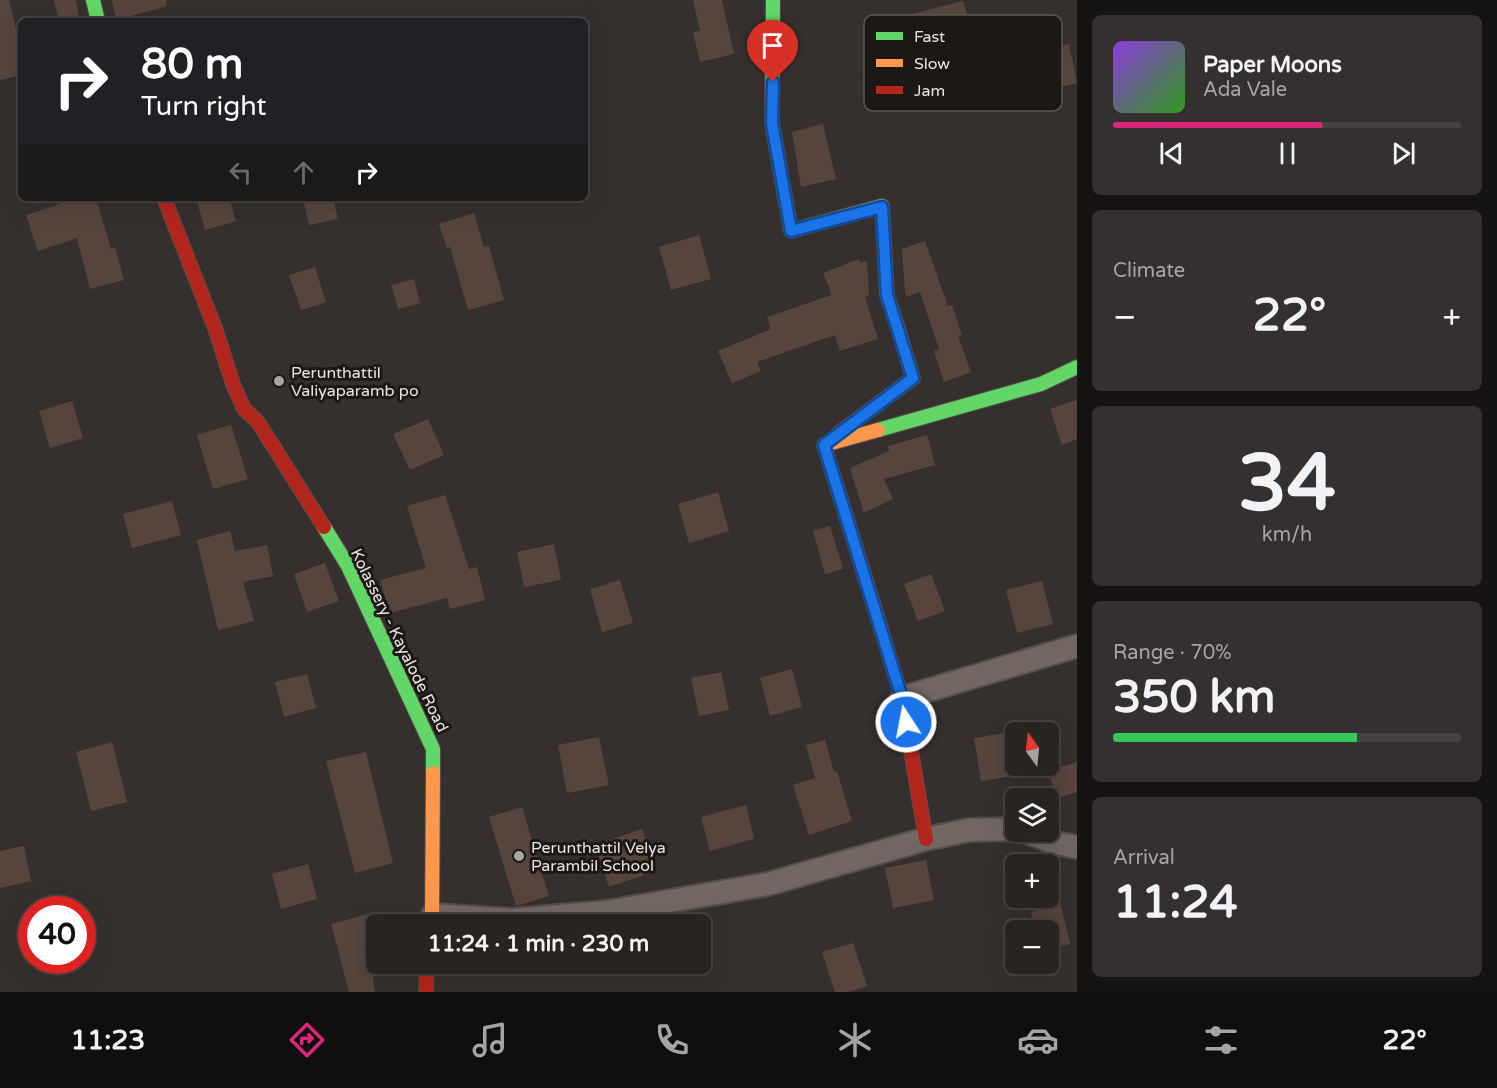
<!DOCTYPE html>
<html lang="en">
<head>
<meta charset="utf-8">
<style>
  :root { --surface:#282422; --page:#34302f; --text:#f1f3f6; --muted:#a5a4a5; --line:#444140; --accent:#db2777 }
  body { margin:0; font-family:"Varela Round",sans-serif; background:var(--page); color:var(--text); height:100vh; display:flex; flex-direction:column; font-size:22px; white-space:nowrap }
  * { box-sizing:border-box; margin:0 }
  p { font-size:20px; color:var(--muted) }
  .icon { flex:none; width:33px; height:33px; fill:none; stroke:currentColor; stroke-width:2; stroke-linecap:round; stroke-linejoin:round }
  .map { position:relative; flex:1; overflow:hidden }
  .panel { display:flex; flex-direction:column; gap:15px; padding:15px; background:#161413; width:420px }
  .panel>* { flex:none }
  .banner { position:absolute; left:18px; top:18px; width:570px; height:183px; border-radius:9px; box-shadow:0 6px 24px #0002,0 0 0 2px var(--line); background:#202124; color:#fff; overflow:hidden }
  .needle { width:39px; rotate:345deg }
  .fabs { position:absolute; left:1005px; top:722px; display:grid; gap:12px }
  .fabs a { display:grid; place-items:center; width:54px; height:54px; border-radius:9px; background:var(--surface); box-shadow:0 6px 24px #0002,0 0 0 2px var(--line); font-size:30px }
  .speed { position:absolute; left:18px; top:896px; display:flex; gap:12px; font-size:30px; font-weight:700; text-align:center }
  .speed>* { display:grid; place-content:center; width:78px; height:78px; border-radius:50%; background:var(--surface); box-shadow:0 6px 24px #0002,0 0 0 2px var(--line); line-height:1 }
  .speed .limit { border:9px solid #d22; background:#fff; color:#111 }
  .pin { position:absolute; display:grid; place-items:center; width:51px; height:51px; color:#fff; margin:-62px -26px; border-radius:50% 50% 50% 0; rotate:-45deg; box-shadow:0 0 6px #0007 }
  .pin .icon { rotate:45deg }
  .me { position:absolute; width:66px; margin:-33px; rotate:349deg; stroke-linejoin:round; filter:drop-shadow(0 0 4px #0008) }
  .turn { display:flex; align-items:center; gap:21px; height:126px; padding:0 24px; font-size:27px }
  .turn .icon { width:78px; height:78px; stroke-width:2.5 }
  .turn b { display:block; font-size:42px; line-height:51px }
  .lanes { display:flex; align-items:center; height:57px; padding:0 24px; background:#0003; justify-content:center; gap:30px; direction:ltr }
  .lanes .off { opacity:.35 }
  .big { font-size:45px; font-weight:700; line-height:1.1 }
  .panel .card { flex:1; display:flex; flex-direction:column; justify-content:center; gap:9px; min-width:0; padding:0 21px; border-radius:9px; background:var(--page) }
  .panel .dial { align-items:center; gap:0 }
  .dial b { font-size:78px; line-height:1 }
  .song { display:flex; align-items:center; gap:18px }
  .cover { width:72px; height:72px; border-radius:9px; background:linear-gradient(135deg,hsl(270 70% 55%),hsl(110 70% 35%)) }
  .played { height:6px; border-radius:3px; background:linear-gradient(90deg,var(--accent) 60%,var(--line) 60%) }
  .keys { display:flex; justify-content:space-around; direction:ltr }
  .heat { display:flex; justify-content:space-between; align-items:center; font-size:33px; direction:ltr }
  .charge { height:9px; border-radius:4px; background:linear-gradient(90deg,#34c759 70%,var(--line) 0) }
  .trip { position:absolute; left:366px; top:914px; width:345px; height:60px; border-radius:9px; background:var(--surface); box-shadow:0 6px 24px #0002,0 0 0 2px var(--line); font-weight:700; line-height:60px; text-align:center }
  .tab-bar { display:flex; height:96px; justify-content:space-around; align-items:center; background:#100e0e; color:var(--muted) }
  .tab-bar .icon { width:42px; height:42px }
  .tab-bar .on { color:var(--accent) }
  .tab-bar b { font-size:27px; color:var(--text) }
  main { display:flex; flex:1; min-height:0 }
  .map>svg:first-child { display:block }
  .building { fill:#57453d }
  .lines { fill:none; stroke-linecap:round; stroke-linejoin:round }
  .street-casing { stroke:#514e4b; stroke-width:26 }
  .fast-casing { stroke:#514e4b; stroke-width:16 }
  .slow-casing { stroke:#514e4b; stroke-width:16 }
  .jam-casing { stroke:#514e4b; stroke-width:16 }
  .street { stroke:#716662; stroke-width:22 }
  .fast { stroke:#63d668; stroke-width:14 }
  .slow { stroke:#ff974d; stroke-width:14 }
  .jam { stroke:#b3261e; stroke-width:14 }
  .route-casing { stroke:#114b97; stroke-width:15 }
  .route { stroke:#1a73e8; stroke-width:10 }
  .poi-dot { fill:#aba5a2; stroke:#1c1816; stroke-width:2 }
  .labels { text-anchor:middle; stroke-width:6; stroke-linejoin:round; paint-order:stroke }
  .poi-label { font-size:16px; fill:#eae4e1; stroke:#1c1816; text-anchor:start }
  .street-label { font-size:16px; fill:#eae4e1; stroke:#1c1816 }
  .key { fill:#1c1816; stroke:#5a5553; stroke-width:1.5 }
  .key-label { font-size:16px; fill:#eae4e1 }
</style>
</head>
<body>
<main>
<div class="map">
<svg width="1077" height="992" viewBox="0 0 1077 992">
  <rect width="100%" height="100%" fill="#35302e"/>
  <g class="building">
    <polygon points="0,0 9,0 21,50 21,75 0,80"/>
    <polygon points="54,0 76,0 80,21 59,21"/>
    <polygon points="112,0 166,0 167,6 116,20"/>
    <polygon points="693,0 722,0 734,54 700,62 693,32 700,31"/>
    <polygon points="963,1 972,31 936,41 939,53 911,60 900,17"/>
    <polygon points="1069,44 1077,83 1047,90 1039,50"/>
    <polygon points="896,65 903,105 870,110 863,71"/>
    <polygon points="823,124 836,179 801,187 792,132"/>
    <polygon points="64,198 96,198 111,249 115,247 124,280 90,289 77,238 38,251 26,215 66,202"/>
    <polygon points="196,198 229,198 236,221 205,230"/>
    <polygon points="326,198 333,198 338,219 309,225 304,203"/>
    <polygon points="474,213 484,247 489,246 504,300 468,310 450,247 447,248 439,224"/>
    <polygon points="699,235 711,279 671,290 659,247"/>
    <polygon points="925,241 948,306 952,305 962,335 958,336 971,372 944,382 934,351 939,349 920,292 906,297 905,292 902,249"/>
    <polygon points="859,259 860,263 867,261 869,296 865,297 878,339 840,351 835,335 757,362 761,371 732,383 718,351 771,329 767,317 832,295 823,273"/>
    <polygon points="315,267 326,302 301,310 289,275"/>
    <polygon points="414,279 420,303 398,309 391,285"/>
    <polygon points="1077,400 1077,439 1062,445 1050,409"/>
    <polygon points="72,401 83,438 50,448 39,411"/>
    <polygon points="428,419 444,455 410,470 393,434"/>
    <polygon points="231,425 248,479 213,489 197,435"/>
    <polygon points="927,435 935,465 884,479 893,499 864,513 850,468 889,451 888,446"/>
    <polygon points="718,492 729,531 689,543 678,504"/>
    <polygon points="445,495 469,569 477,567 485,600 450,609 447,598 390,613 380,580 426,568 407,506"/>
    <polygon points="172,501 181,535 132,548 123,514"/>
    <polygon points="830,526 843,569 825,574 813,531"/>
    <polygon points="230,531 235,551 267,545 273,576 243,582 254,621 218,630 197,540"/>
    <polygon points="554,544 561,580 524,587 517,552"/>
    <polygon points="325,563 339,601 307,612 294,574"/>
    <polygon points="931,574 945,611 918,621 904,584"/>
    <polygon points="620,580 633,623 602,632 590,589"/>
    <polygon points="1042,581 1053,624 1017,633 1006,590"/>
    <polygon points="792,669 802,707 770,716 760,678"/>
    <polygon points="721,672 729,710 699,716 691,678"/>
    <polygon points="307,674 316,708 284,717 275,682"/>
    <polygon points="1011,732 1018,775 981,781 974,738"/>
    <polygon points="599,737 609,785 567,793 558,745"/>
    <polygon points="825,740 834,772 837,771 852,821 809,835 793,785 815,778 806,745"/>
    <polygon points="112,742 127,802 91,811 76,752"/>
    <polygon points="366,752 393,863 355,873 326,761"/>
    <polygon points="1077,762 1077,792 1057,798 1048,771"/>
    <polygon points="746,805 754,839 710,851 701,817"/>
    <polygon points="522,807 549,896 516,906 489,817"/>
    <polygon points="642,829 656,871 609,887 595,845"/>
    <polygon points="24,846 31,881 0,888 0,851"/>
    <polygon points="926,860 934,900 893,908 885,868"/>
    <polygon points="308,864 317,899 281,909 272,874"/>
    <polygon points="1056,885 1070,944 1048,949 1048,930 1036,930 1031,912 1048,907 1048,886"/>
    <polygon points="368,914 376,944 376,947 369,949 375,992 349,992 331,924"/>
    <polygon points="853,943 867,986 850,992 835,992 822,952"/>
  </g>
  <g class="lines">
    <defs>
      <g id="street">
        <polyline points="902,698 1077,646"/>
        <polyline points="1024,831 1055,843 1077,847"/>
        <polyline points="433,915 513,920 607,912 768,884 926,839 969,830 1016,829"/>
      </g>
      <g id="fast">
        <polyline points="93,0 98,21"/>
        <polyline points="773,0 772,123 791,231 882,206 887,295 898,329"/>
        <polyline points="878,430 1041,384 1077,367"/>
        <polyline points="324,527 348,566 433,749 433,773"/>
      </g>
      <g id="slow">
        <polyline points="878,430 824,445 881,629"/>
        <polyline points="838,434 913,378 898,329"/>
        <polyline points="432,924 433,773"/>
      </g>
      <g id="jam">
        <polyline points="164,198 215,328 233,384 244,409 258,422 324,527"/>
        <polyline points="881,629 902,698 926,839"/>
        <polyline points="426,992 427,963"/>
      </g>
    </defs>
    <use href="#street" class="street-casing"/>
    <use href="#fast" class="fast-casing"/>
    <use href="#slow" class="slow-casing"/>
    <use href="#jam" class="jam-casing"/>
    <use href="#street" class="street"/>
    <use href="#fast" class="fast"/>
    <use href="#slow" class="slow"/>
    <use href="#jam" class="jam"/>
  </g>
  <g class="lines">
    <defs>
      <polyline id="route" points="773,82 772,123 791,231 882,207 887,295 913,378 824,445 902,698 906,722"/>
    </defs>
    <use href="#route" class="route-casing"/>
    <use href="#route" class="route"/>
  </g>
  <g class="poi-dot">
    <circle cx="279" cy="381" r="6"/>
    <circle cx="519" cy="856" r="6"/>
  </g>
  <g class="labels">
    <g class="poi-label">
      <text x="291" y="378">Perunthattil<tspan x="291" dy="18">Valiyaparamb po</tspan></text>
      <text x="531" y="853">Perunthattil Velya<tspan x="531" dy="18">Parambil School</tspan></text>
    </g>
    <g class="street-label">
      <text transform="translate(400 640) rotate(64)" y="6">Kolassery - Kayalode Road</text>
    </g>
  </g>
  <rect x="864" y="15" width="198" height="96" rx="9" class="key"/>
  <rect x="876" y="32" width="27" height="8" fill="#63d668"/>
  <rect x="876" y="59" width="27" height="8" fill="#ff974d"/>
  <rect x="876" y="86" width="27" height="8" fill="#b3261e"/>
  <g class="key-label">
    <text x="914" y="42">Fast</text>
    <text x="914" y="69">Slow</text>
    <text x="914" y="96">Jam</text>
  </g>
</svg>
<div class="fabs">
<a><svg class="needle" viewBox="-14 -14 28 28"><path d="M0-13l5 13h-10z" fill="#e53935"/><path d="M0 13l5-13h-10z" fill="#a5a4a5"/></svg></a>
<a><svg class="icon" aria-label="layers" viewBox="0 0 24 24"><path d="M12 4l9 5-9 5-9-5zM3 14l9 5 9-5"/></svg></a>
<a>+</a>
<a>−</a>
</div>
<div class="speed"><div class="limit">40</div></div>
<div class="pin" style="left:773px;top:82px;background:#d93025"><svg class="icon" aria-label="arrive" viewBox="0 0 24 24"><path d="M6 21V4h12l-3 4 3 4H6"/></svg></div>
<svg class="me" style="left:906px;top:722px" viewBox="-20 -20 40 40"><circle r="17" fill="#1a73e8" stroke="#fff" stroke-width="3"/><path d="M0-11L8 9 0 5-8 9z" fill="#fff"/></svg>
<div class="trip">11:24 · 1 min · 230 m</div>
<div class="banner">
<div class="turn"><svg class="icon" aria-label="right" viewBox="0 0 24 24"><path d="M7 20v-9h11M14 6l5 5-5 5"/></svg><div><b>80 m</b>Turn right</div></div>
<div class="lanes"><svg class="icon off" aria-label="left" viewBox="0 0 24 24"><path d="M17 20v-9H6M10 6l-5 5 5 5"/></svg><svg class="icon off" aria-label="ahead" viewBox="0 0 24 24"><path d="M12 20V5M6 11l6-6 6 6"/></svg><svg class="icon" aria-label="right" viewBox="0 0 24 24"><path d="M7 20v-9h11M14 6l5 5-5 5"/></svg></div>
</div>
</div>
<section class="panel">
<div class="card">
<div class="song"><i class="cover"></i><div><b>Paper Moons</b><p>Ada Vale</p></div></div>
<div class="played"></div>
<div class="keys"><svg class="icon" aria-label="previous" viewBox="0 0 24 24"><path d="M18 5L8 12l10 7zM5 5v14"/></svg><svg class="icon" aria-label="pause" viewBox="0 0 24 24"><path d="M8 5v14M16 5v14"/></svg><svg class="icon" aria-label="next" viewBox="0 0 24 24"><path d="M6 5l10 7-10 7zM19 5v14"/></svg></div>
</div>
<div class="card"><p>Climate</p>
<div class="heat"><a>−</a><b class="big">22°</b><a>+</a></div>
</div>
<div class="card dial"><b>34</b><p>km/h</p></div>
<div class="card"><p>Range · 70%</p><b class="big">350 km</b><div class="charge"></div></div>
<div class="card"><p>Arrival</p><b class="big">11:24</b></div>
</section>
</main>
<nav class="tab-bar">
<b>11:23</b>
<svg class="icon on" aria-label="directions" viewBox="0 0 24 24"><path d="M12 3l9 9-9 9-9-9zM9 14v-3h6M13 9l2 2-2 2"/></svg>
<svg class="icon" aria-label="music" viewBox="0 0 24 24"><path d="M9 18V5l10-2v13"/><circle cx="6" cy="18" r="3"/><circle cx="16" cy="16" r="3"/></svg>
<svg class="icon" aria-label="phone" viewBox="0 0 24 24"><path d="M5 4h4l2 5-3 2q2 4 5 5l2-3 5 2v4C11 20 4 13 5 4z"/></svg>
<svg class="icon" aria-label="climate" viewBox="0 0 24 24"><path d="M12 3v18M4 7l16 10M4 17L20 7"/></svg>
<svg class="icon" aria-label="car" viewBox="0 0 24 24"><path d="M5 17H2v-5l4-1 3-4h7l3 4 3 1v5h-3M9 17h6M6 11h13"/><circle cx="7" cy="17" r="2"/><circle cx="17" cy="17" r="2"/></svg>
<svg class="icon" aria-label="filters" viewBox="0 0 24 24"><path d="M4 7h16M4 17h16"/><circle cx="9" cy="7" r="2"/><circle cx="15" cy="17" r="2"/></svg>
<b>22°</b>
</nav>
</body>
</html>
